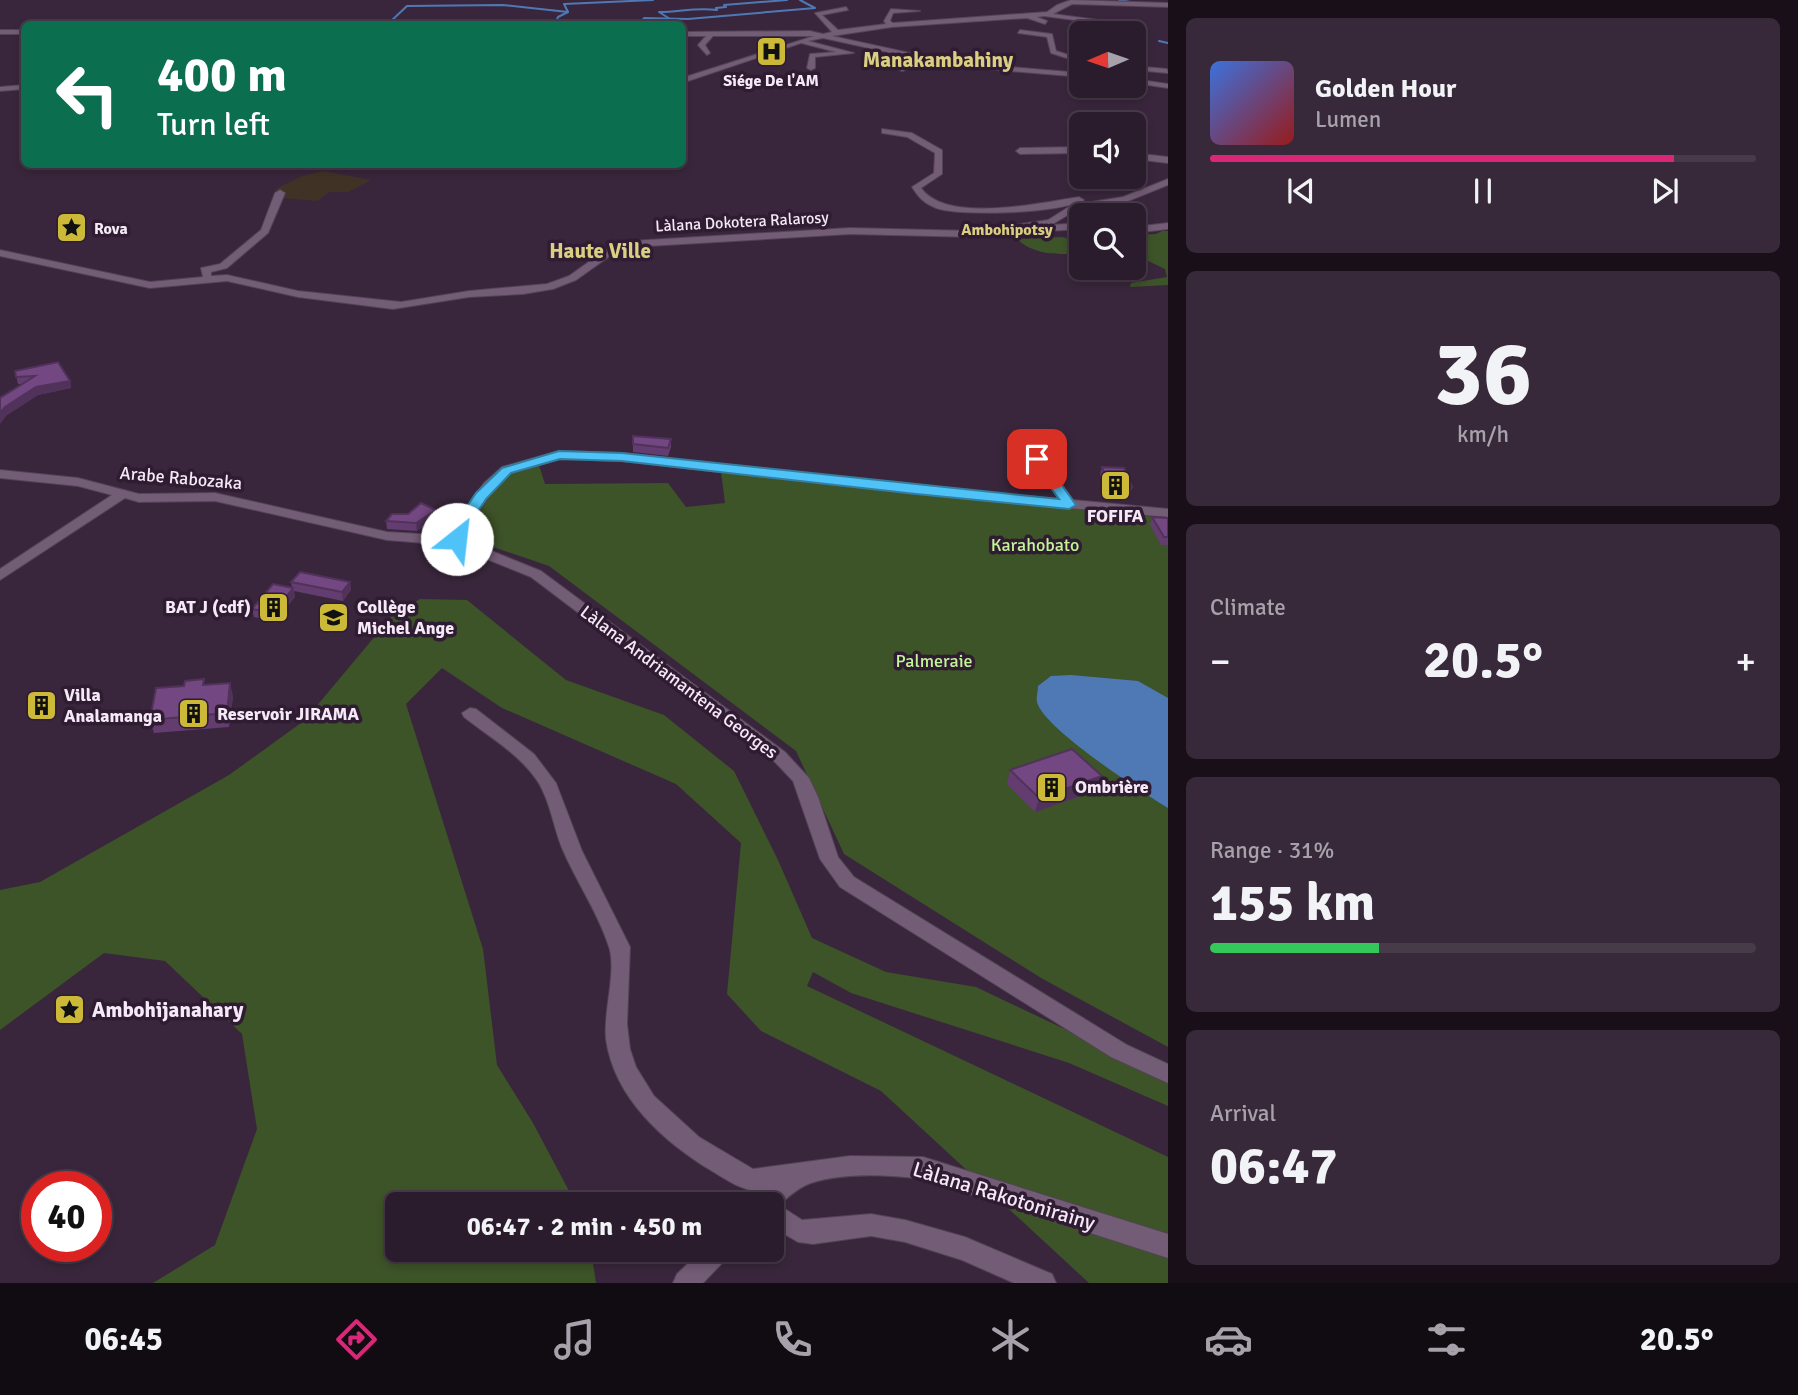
<!DOCTYPE html>
<html lang="en">
<head>
<meta charset="utf-8">
<style>
  :root { --surface:#2b1c2d; --page:#372939; --text:#f1f3f6; --muted:#a6a1aa; --line:#473a49; --accent:#db2777 }
  body { margin:0; font-family:Signika,sans-serif; background:var(--page); color:var(--text); height:100vh; display:flex; flex-direction:column; font-size:26px; white-space:nowrap }
  * { box-sizing:border-box; margin:0 }
  p { font-size:23px; color:var(--muted) }
  .icon { flex:none; width:38px; height:38px; fill:none; stroke:currentColor; stroke-width:2; stroke-linecap:round; stroke-linejoin:round }
  .map { position:relative; flex:1; overflow:hidden }
  .details { display:flex; flex-direction:column; gap:18px; padding:18px; background:#180f19; width:630px }
  .details>* { flex:none }
  .guide { position:absolute; left:21px; top:21px; width:665px; height:147px; border-radius:10px; box-shadow:0 4px 10px #0003,0 0 0 2px var(--line); background:#0b6e4f; color:#fff; overflow:hidden }
  .needle { width:46px; rotate:268deg }
  .fabs { position:absolute; left:1069px; top:21px; display:grid; gap:14px }
  .fabs a { display:grid; place-items:center; width:77px; height:77px; border-radius:10px; background:var(--surface); box-shadow:0 4px 10px #0003,0 0 0 2px var(--line); font-size:35px }
  .speed { position:absolute; left:21px; top:1171px; display:flex; gap:14px; font-size:35px; font-weight:700; text-align:center }
  .speed>* { display:grid; place-content:center; width:91px; height:91px; border-radius:50%; background:var(--surface); box-shadow:0 4px 10px #0003,0 0 0 2px var(--line); line-height:1 }
  .speed .limit { border:10px solid #d22; background:#fff; color:#111 }
  .pin { position:absolute; display:grid; place-items:center; width:60px; height:60px; color:#fff; margin:-30px; border-radius:14px; box-shadow:0 4px 10px #0006 }
  .me { position:absolute; width:77px; margin:-38px; rotate:29deg; stroke-linejoin:round; filter:drop-shadow(0 0 5px #0008) }
  .turn { display:flex; align-items:center; gap:24px; height:147px; padding:0 21px; font-size:32px }
  .turn .icon { width:91px; height:91px; stroke-width:2.5 }
  .turn b { display:block; font-size:49px; line-height:60px }
  .big { font-size:52px; font-weight:800; line-height:1.1 }
  .details .tile { flex:1; display:flex; flex-direction:column; justify-content:center; gap:10px; min-width:0; padding:0 24px; border-radius:10px; background:var(--page) }
  .details .dial { align-items:center; gap:0 }
  .dial b { font-size:91px; line-height:1 }
  .song { display:flex; align-items:center; gap:21px }
  .cover { width:84px; height:84px; border-radius:10px; background:linear-gradient(135deg,hsl(220 70% 55%),hsl(0 70% 35%)) }
  .played { height:7px; border-radius:4px; background:linear-gradient(90deg,var(--accent) 85%,var(--line) 85%) }
  .keys { display:flex; justify-content:space-around; direction:ltr }
  .heat { display:flex; justify-content:space-between; align-items:center; font-size:38px; direction:ltr }
  .charge { height:10px; border-radius:5px; background:linear-gradient(90deg,#34c759 31%,var(--line) 0) }
  .trip { position:absolute; left:385px; top:1192px; width:399px; height:70px; border-radius:10px; background:var(--surface); box-shadow:0 4px 10px #0003,0 0 0 2px var(--line); font-weight:800; line-height:70px; text-align:center }
  .tabs { display:flex; height:112px; justify-content:space-around; align-items:center; background:#110b12; color:var(--muted) }
  .tabs .icon { width:49px; height:49px }
  .tabs .current { color:var(--accent) }
  .tabs b { font-size:32px; color:var(--text) }
  main { display:flex; flex:1; min-height:0 }
  .map>svg:first-child { display:block }
  .education { fill:#403325 }
  .green { fill:#3d5328 }
  .water { fill:#4f79b4 }
  .lines { fill:none; stroke-linecap:round; stroke-linejoin:round }
  .stream { stroke:#4f79b4; stroke-width:2 }
  .minor-casing { stroke:#534356; stroke-width:2 }
  .minor { fill:#735c76; fill-rule:evenodd }
  .wall { fill:#633d6f }
  .shaded-wall { fill:#50325a }
  .building { fill:#734781; stroke:#50325a; stroke-width:2 }
  .route { fill:#4fc3f7; stroke:#337fa1; stroke-width:2 }
  .labels { text-anchor:middle; stroke-width:7; stroke-linejoin:round; paint-order:stroke }
  .far-poi-label { font-size:16px; font-weight:bold; fill:#f6e9f7; stroke:#2f1c32 }
  .far-street-label { font-size:16px; fill:#f6e9f7; stroke:#2f1c32 }
  .far-neighbourhood-label { font-size:16px; font-weight:bold; fill:#dace80; stroke:#2f1c32 }
  .street-label { font-size:18px; fill:#f6e9f7; stroke:#2f1c32 }
  .poi-label { font-size:18px; font-weight:bold; fill:#f6e9f7; stroke:#2f1c32; text-anchor:start }
  .park-label { font-size:18px; fill:#c2f596; stroke:#2f1c32 }
  .far-district-label { font-size:21px; font-weight:bold; fill:#dace80; stroke:#2f1c32 }
  .near-poi-label { font-size:21px; font-weight:bold; fill:#f6e9f7; stroke:#2f1c32; text-anchor:start }
  .near-street-label { font-size:21px; fill:#f6e9f7; stroke:#2f1c32 }
</style>
</head>
<body>
<main>
<div class="map">
<svg width="1168" height="1283" viewBox="0 0 1168 1283">
  <rect width="100%" height="100%" fill="#39263c"/>
  <polygon class="education" points="323,171 371,180 348,192 329,192 317,201 282,198 285,192 274,190 302,176"/>
  <g class="green">
    <polygon points="1162,231 1168,231 1168,285 1130,287 1131,283 1167,277 1165,269 1146,260 1134,259 1134,235 1156,234"/>
    <path d="M1063,237L1073,241L1081,240V254C1058,254 1035,256 1017,239Z"/>
    <polygon points="538,462 545,484 668,483 686,507 725,503 721,472 1168,514 1168,1047 1041,978 844,854 796,751 549,566 493,547 480,535 477,522 481,510 495,485 514,470"/>
    <polygon points="420,599 467,600 566,680 664,715 734,771 778,860 812,938 886,972 976,987 1168,1078 1168,1106 1069,1063 851,993 813,972 807,986 1168,1157 1168,1283 1089,1283 881,1091 761,1031 727,994 741,843 676,784 502,708 442,668 406,704 483,949 497,1065 533,1123 576,1204 397,1204 397,1250 591,1250 596,1283 153,1283 215,1245 257,1129 242,1034 165,961 104,953 0,1030 0,890 40,882 229,775 305,720 391,617"/>
  </g>
  <path class="water" d="M1071,675L1138,681L1168,698V808C1142,792 1043,728 1037,702C1036,698 1038,691 1038,686L1051,676Z"/>
  <g class="lines">
    <g class="stream">
      <polyline points="1119,0 1136,3"/>
      <path d="M670,19L659,12C680,12 696,7 717,10L716,8L726,7L724,5L787,0"/>
      <polyline points="191,24 219,24"/>
      <polyline points="323,24 390,22 407,6 503,5 568,12 564,4 653,0"/>
      <polyline points="555,24 558,17 568,12"/>
      <polyline points="614,24 641,23 644,18 688,19 815,8 800,0"/>
      <polyline points="1159,41 1168,43"/>
    </g>
    <defs>
      <g id="minor">
        <polygon points="1071,0 1168,3 1168,7 1072,4 1053,14 1106,21 1104,24 1044,16 1037,17 1047,21 1045,24 1027,18 892,27 832,36 951,62 1082,73 1082,77 951,66 823,38 808,41 854,53 815,57 815,68 811,70 807,68 810,54 836,52 801,43 682,83 682,78 814,36 713,36 705,45 710,53 707,55 698,45 706,36 682,36 682,32 810,31 823,34 832,32 815,13 846,7 848,10 822,15 838,30 886,24 884,21 891,9 920,11 893,13 890,21 893,23 1047,12 1057,5"/>
        <polygon points="0,30 24,30 24,38 21,34 0,34"/>
        <polygon points="1020,30 1052,34 1056,51 1082,59 1082,63 1051,53 1047,37 1018,33"/>
        <polygon points="864,51 868,51 909,69 902,71 864,53"/>
        <polygon points="1134,66 1167,69 1168,73 1134,70"/>
        <polygon points="1134,79 1168,84 1168,88 1134,83"/>
        <polygon points="24,85 24,89 0,91 0,87"/>
        <path d="M882,129L912,133L942,150V174L921,188C947,224 1040,203 1079,197L1084,200C1062,213 961,217 936,208C924,203 919,198 912,187L934,173L935,153L907,137L882,133Z"/>
        <polygon points="1082,147 1082,153 1020,154 1016,151 1020,148"/>
        <polygon points="1134,153 1168,157 1168,163 1134,159"/>
        <polygon points="1168,179 1168,185 1128,201 1078,209 1051,225 1082,223 1082,229 1047,231 1044,230 1044,226 974,237 850,234 632,247 614,253 576,280 553,289 523,294 469,297 393,309 298,297 227,281 150,288 0,256 0,250 150,282 203,277 201,268 220,264 261,230 275,193 280,190 285,193 268,233 227,268 211,272 211,276 227,275 298,291 401,302 469,291 547,284 569,276 607,249 631,241 850,228 974,231 1048,220 1072,205 1123,197"/>
        <polygon points="1168,223 1168,229 1134,233 1134,227"/>
        <polygon points="1040,440 1046,444 1041,451 1043,459 1073,500 1168,509 1168,517 916,494 622,461 560,459 512,473 494,489 461,536 462,539 541,571 785,752 809,778 818,797 838,857 854,877 1127,1045 1168,1064 1168,1083 1111,1057 840,887 820,859 793,781 773,760 531,577 454,546 445,547 437,544 387,540 215,501 139,502 125,498 0,580 0,569 112,495 78,486 0,478 0,470 78,478 139,494 215,493 387,532 438,535 450,531 484,483 502,467 559,451 622,453 916,486 1059,499 1030,459 1029,451 1035,441"/>
        <path d="M470,708L476,709L534,754L556,783L582,851L630,947L627,1024L630,1049L636,1067L654,1096L699,1137L753,1169L850,1156L923,1157L1168,1234V1258L923,1179C888,1175 845,1172 811,1183C799,1187 788,1197 779,1205L802,1220L871,1214L905,1220L965,1237L1052,1274L1056,1283H1014L962,1260L905,1242L871,1236L813,1244L798,1242L772,1227V1204H751L760,1191C742,1191 727,1180 712,1171C664,1142 614,1098 606,1039C603,1010 618,969 608,944C597,911 576,881 562,848C553,826 550,799 536,779C518,753 488,736 464,717L462,713Z"/>
        <polygon points="702,1250 730,1250 727,1258 703,1283 673,1283 677,1274"/>
      </g>
    </defs>
    <use href="#minor" class="minor-casing"/>
    <use href="#minor" class="minor"/>
  </g>
  <g class="wall">
    <polygon points="15,371 70,381 71,388 38,395 7,415 22,384 18,384"/>
    <polygon points="633,436 671,439 671,447 668,456 633,452"/>
    <polygon points="1102,467 1132,487 1130,495 1108,494 1100,475"/>
    <polygon points="1152,517 1168,518 1168,545 1161,545 1150,525"/>
    <polygon points="436,518 417,531 387,529 386,521"/>
    <polygon points="291,582 350,582 351,590 343,601 294,591 295,597 275,621 254,617 252,609 292,588"/>
    <polygon points="206,685 233,696 229,727 154,733 150,720"/>
    <polygon points="1010,770 1102,776 1098,790 1035,812 1007,784"/>
  </g>
  <g class="shaded-wall">
    <polygon points="70,381 71,388 38,395 7,415 0,424 0,413 5,407 36,387"/>
    <polygon points="436,510 436,518 417,531 416,523"/>
    <polygon points="350,582 351,590 343,601 342,592"/>
    <polygon points="293,588 295,597 275,621 274,613"/>
    <polygon points="230,683 233,696 229,727 227,713"/>
    <polygon points="1102,776 1098,790 1035,812 1039,798"/>
  </g>
  <g class="building">
    <polygon points="58,362 70,381 36,387 5,407 0,413 0,398 35,376 16,377 15,371"/>
    <polygon points="633,436 671,439 668,448 633,444"/>
    <polygon points="1102,467 1124,468 1132,487 1110,486"/>
    <polygon points="421,503 436,510 416,523 386,521 392,514 408,514"/>
    <polygon points="1152,517 1168,518 1168,537 1164,537"/>
    <polygon points="300,572 350,582 342,592 291,582"/>
    <polygon points="273,584 293,588 274,613 252,609"/>
    <polygon points="204,679 203,685 230,683 227,713 150,720 156,688 184,686 185,681"/>
    <polygon points="1072,749 1102,776 1039,798 1010,770"/>
  </g>
  <polygon class="route" points="559,451 622,453 1059,499 1030,459 1037,455 1042,457 1076,505 1069,509 916,494 622,461 560,459 511,473 486,499 462,536 464,539 462,542 452,542 447,536 476,493 502,468"/>
  <defs>
    <symbol id="hospital-square" viewBox="-11 -11 22 22"><rect x="-9" y="-9" width="18" height="18" rx="4" fill="#ccb938" stroke="#2f1c32"/><path d="M-5-5h3v3.5h4V-5h3V5h-3V1.5h-4V5h-3Z" fill="#111"/></symbol>
    <symbol id="sight-square" viewBox="-11 -11 22 22"><rect x="-9" y="-9" width="18" height="18" rx="4" fill="#ccb938" stroke="#2f1c32"/><path d="M0-6L1.8-2.2L6-1.7L2.9 1.2L3.7 5.4L0 3.3L-3.7 5.4L-2.9 1.2L-6-1.7L-1.8-2.2Z" fill="#111"/></symbol>
    <symbol id="building-square" viewBox="-11 -11 22 22"><rect x="-9" y="-9" width="18" height="18" rx="4" fill="#ccb938" stroke="#2f1c32"/><path d="M-4-6H4V6H1V3H-1V6H-4ZM-2.5-4.3h1.7v1.8h-1.7ZM.8-4.3h1.7v1.8H.8ZM-2.5-1h1.7V.8h-1.7ZM.8-1h1.7V.8H.8Z" fill="#111"/></symbol>
    <symbol id="school-square" viewBox="-11 -11 22 22"><rect x="-9" y="-9" width="18" height="18" rx="4" fill="#ccb938" stroke="#2f1c32"/><path d="M0-5L7-2L0 1L-7-2ZM-4 1L0 2.5L4 1V4Q0 6-4 4Z" fill="#111"/></symbol>
  </defs>
  <g fill-rule="evenodd">
    <use href="#hospital-square" x="754" y="34" width="35" height="35"/>
    <use href="#sight-square" x="54" y="210" width="35" height="35"/>
    <use href="#building-square" x="1098" y="468" width="35" height="35"/>
    <use href="#building-square" x="256" y="590" width="35" height="35"/>
    <use href="#school-square" x="316" y="600" width="35" height="35"/>
    <use href="#building-square" x="24" y="688" width="35" height="35"/>
    <use href="#building-square" x="176" y="696" width="35" height="35"/>
    <use href="#building-square" x="1034" y="770" width="35" height="35"/>
    <use href="#sight-square" x="52" y="992" width="35" height="35"/>
  </g>
  <g class="labels">
    <g class="far-poi-label">
      <text x="771" y="86">Siége De l'AM</text>
      <text x="94" y="234" text-anchor="start">Rova</text>
    </g>
    <g class="far-street-label">
      <text transform="translate(742 221) rotate(-3)" y="6">Làlana Dokotera Ralarosy</text>
    </g>
    <g class="far-neighbourhood-label">
      <text x="1007" y="235">Ambohipotsy</text>
    </g>
    <g class="street-label">
      <text transform="translate(181 478) rotate(5)" y="6">Arabe Rabozaka</text>
      <text transform="translate(679 682) rotate(37)" y="6">Làlana Andriamantena Georges</text>
    </g>
    <g class="poi-label">
      <text x="1115" y="522" text-anchor="middle">FOFIFA</text>
      <text x="251" y="613" text-anchor="end">BAT J (cdf)</text>
      <text x="357" y="613">Collège<tspan x="357" dy="21">Michel Ange</tspan></text>
      <text x="64" y="701">Villa<tspan x="64" dy="21">Analamanga</tspan></text>
      <text x="217" y="720">Reservoir JIRAMA</text>
      <text x="1075" y="793">Ombrière</text>
    </g>
    <g class="park-label">
      <text x="1035" y="551">Karahobato</text>
      <text x="934" y="667">Palmeraie</text>
    </g>
    <g class="far-district-label">
      <text x="938" y="67">Manakambahiny</text>
      <text x="600" y="258">Haute Ville</text>
    </g>
    <g class="near-poi-label">
      <text x="92" y="1017">Ambohijanahary</text>
    </g>
    <g class="near-street-label">
      <text transform="translate(1004 1196) rotate(17)" y="7">Làlana Rakotonirainy</text>
    </g>
  </g>
</svg>
<div class="fabs">
<a><svg class="needle" viewBox="-14 -14 28 28"><path d="M0-13l5 13h-10z" fill="#e53935"/><path d="M0 13l5-13h-10z" fill="#a6a1aa"/></svg></a>
<a><svg class="icon" aria-label="sound" viewBox="0 0 24 24"><path d="M4 9h4l5-4v14l-5-4H4zM17 9q2 3 0 6"/></svg></a>
<a><svg class="icon" aria-label="search" viewBox="0 0 24 24"><circle cx="10" cy="10" r="6"/><path d="M15 15l6 6"/></svg></a>
</div>
<div class="speed"><div class="limit">40</div></div>
<div class="pin" style="left:1037px;top:459px;background:#d93025"><svg class="icon" aria-label="arrive" viewBox="0 0 24 24"><path d="M6 21V4h12l-3 4 3 4H6"/></svg></div>
<svg class="me" style="left:457px;top:539px" viewBox="-20 -20 40 40"><circle r="19" fill="#fff"/><path d="M0-13L10 11 0 6-10 11z" fill="#4fc3f7"/></svg>
<div class="trip">06:47 · 2 min · 450 m</div>
<div class="guide">
<div class="turn"><svg class="icon" aria-label="left" viewBox="0 0 24 24"><path d="M17 20v-9H6M10 6l-5 5 5 5"/></svg><div><b>400 m</b>Turn left</div></div>
</div>
</div>
<section class="details">
<div class="tile">
<div class="song"><i class="cover"></i><div><b>Golden Hour</b><p>Lumen</p></div></div>
<div class="played"></div>
<div class="keys"><svg class="icon" aria-label="previous" viewBox="0 0 24 24"><path d="M18 5L8 12l10 7zM5 5v14"/></svg><svg class="icon" aria-label="pause" viewBox="0 0 24 24"><path d="M8 5v14M16 5v14"/></svg><svg class="icon" aria-label="next" viewBox="0 0 24 24"><path d="M6 5l10 7-10 7zM19 5v14"/></svg></div>
</div>
<div class="tile dial"><b>36</b><p>km/h</p></div>
<div class="tile"><p>Climate</p>
<div class="heat"><a>−</a><b class="big">20.5°</b><a>+</a></div>
</div>
<div class="tile"><p>Range · 31%</p><b class="big">155 km</b><div class="charge"></div></div>
<div class="tile"><p>Arrival</p><b class="big">06:47</b></div>
</section>
</main>
<nav class="tabs">
<b>06:45</b>
<svg class="icon current" aria-label="directions" viewBox="0 0 24 24"><path d="M12 3l9 9-9 9-9-9zM9 14v-3h6M13 9l2 2-2 2"/></svg>
<svg class="icon" aria-label="music" viewBox="0 0 24 24"><path d="M9 18V5l10-2v13"/><circle cx="6" cy="18" r="3"/><circle cx="16" cy="16" r="3"/></svg>
<svg class="icon" aria-label="phone" viewBox="0 0 24 24"><path d="M5 4h4l2 5-3 2q2 4 5 5l2-3 5 2v4C11 20 4 13 5 4z"/></svg>
<svg class="icon" aria-label="climate" viewBox="0 0 24 24"><path d="M12 3v18M4 7l16 10M4 17L20 7"/></svg>
<svg class="icon" aria-label="car" viewBox="0 0 24 24"><path d="M5 17H2v-5l4-1 3-4h7l3 4 3 1v5h-3M9 17h6M6 11h13"/><circle cx="7" cy="17" r="2"/><circle cx="17" cy="17" r="2"/></svg>
<svg class="icon" aria-label="filters" viewBox="0 0 24 24"><path d="M4 7h16M4 17h16"/><circle cx="9" cy="7" r="2"/><circle cx="15" cy="17" r="2"/></svg>
<b>20.5°</b>
</nav>
</body>
</html>
